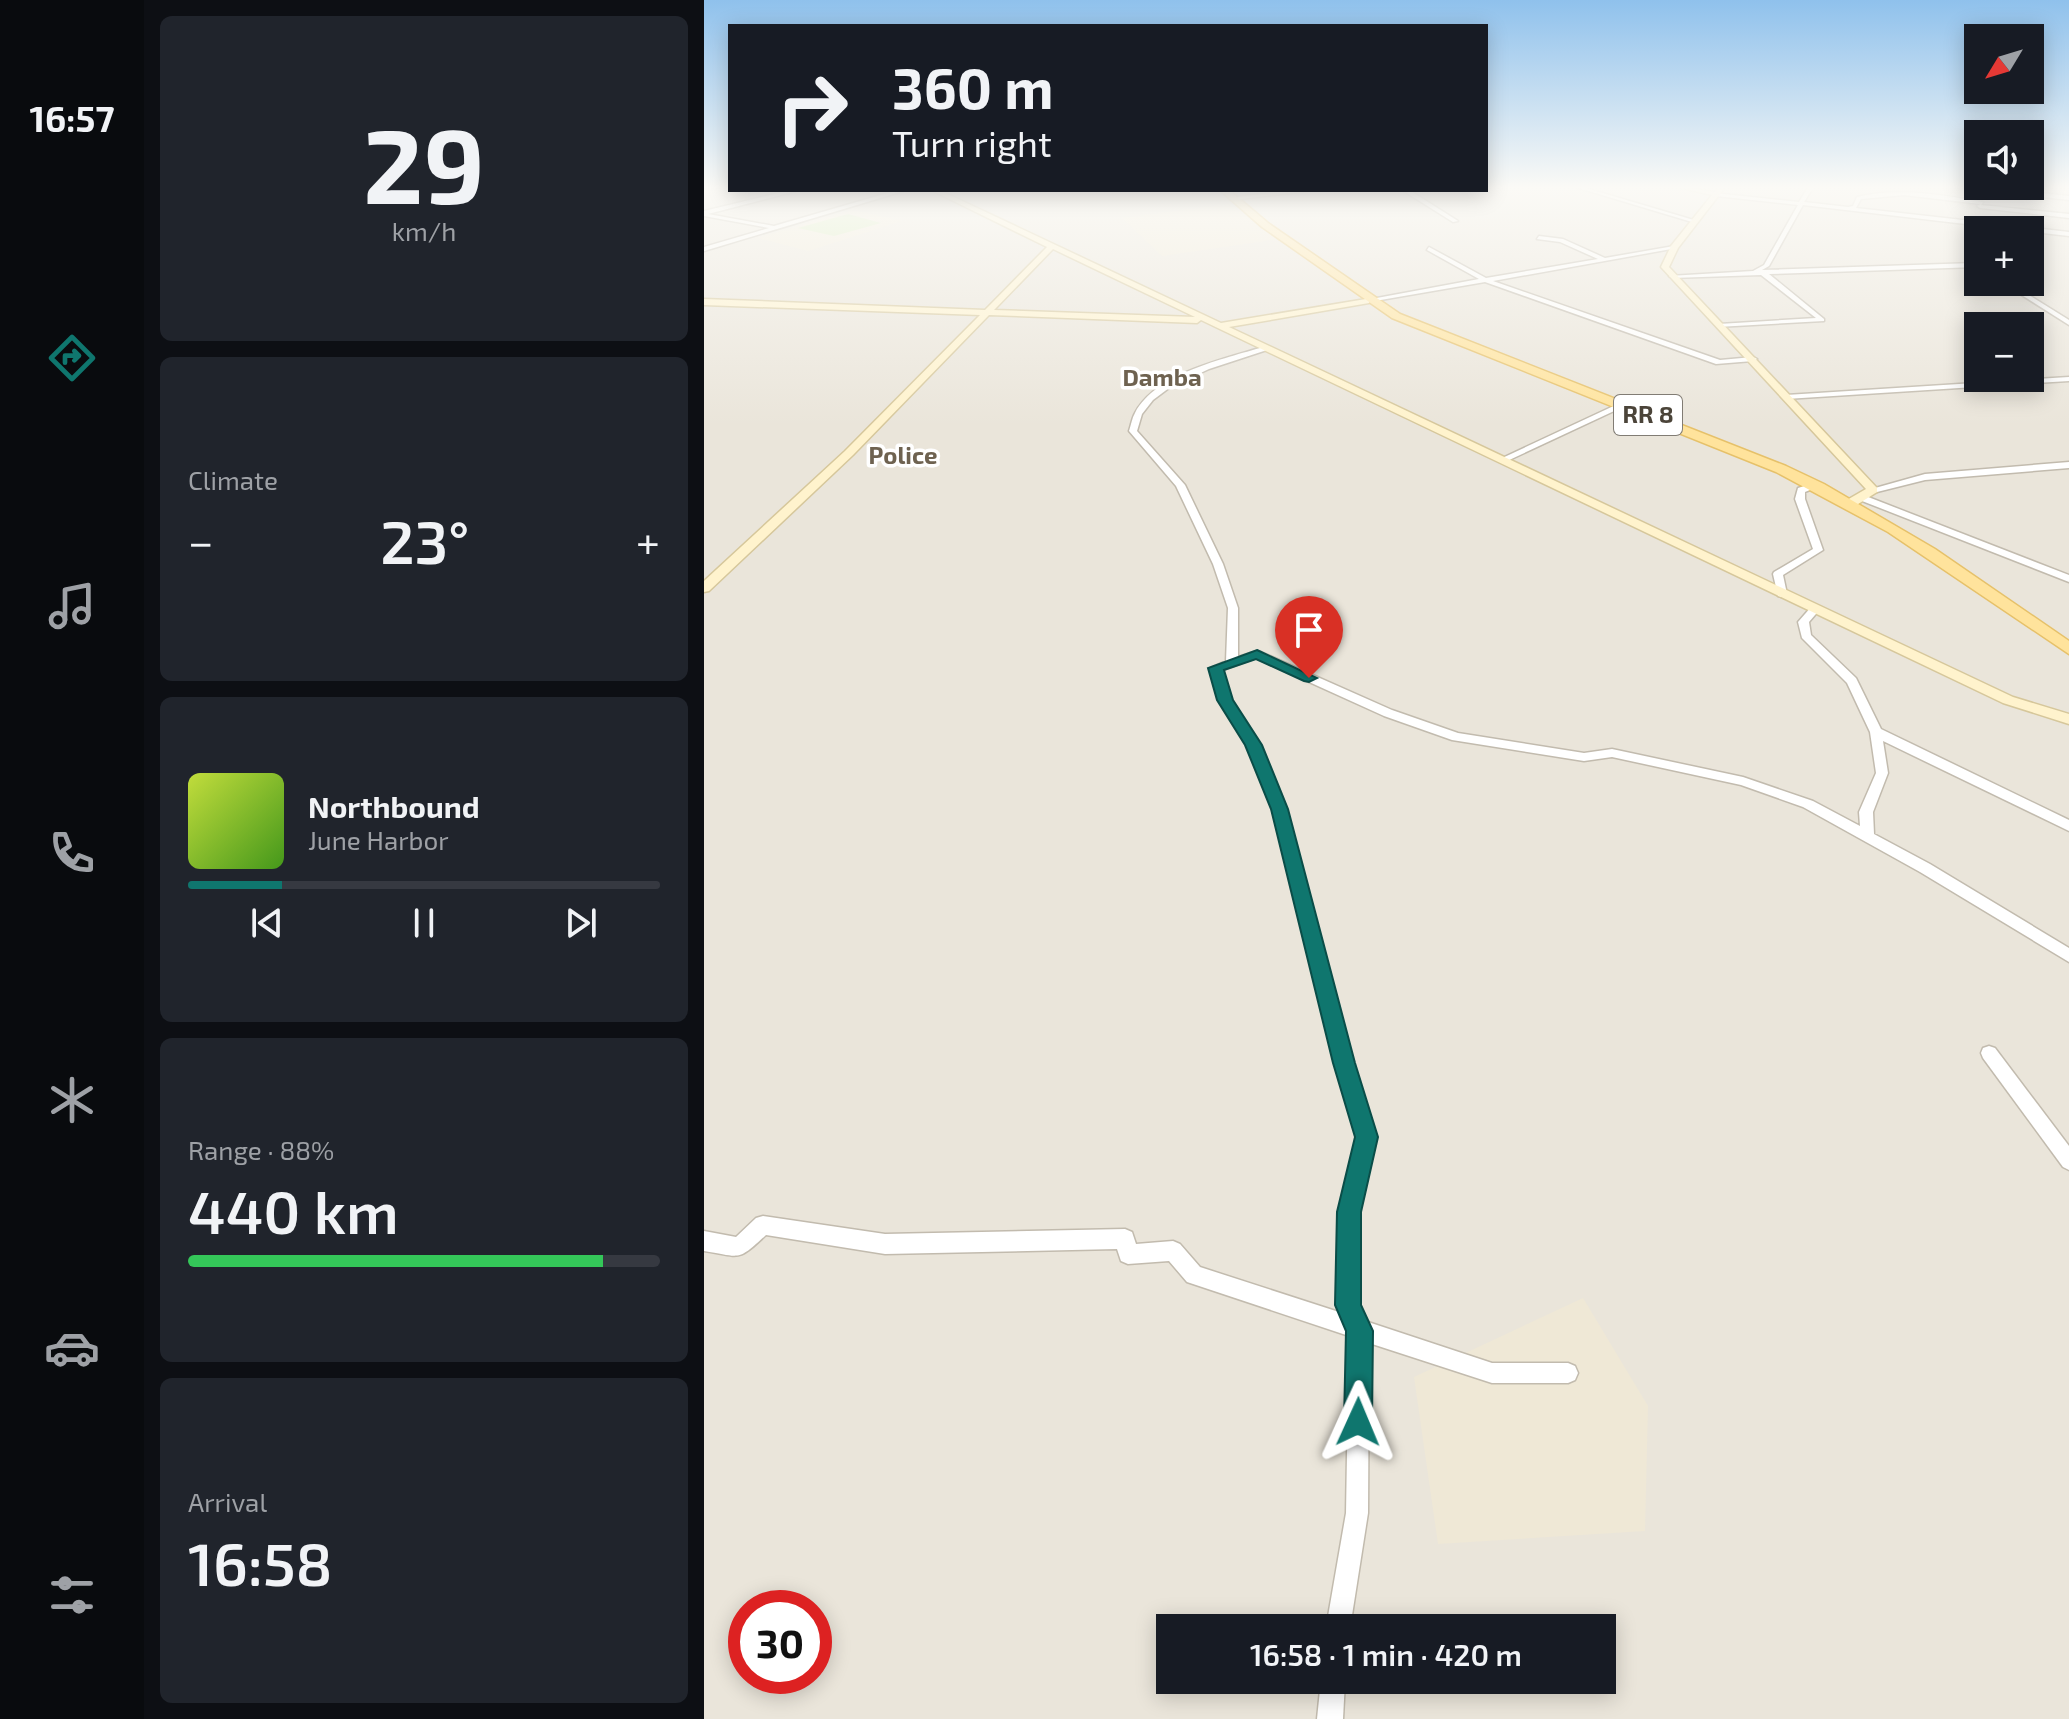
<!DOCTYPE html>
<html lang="en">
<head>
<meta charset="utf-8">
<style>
  :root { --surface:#171b24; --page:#20242c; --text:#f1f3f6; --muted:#9ea1a6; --line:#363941; --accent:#0f766e }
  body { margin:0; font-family:"Exo 2",sans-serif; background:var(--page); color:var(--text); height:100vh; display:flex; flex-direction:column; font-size:30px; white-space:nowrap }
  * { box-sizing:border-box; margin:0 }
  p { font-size:26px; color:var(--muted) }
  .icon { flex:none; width:44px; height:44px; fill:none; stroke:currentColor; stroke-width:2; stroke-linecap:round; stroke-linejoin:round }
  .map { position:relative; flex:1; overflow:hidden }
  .panel { display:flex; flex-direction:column; gap:16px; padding:16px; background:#0d0f14; width:560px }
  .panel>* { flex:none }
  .top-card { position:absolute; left:24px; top:24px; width:760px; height:168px; border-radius:0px; box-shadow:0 4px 20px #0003; background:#171b24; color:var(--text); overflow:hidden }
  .needle { width:52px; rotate:232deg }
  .fabs { position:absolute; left:1260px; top:24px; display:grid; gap:16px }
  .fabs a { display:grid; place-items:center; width:80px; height:80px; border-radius:0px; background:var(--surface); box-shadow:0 4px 20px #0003; font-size:40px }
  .speed { position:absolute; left:24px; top:1590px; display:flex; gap:16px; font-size:40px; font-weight:700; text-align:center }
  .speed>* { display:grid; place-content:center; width:104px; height:104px; border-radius:50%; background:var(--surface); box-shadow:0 4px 20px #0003; line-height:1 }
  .speed .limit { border:12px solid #d22; background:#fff; color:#111 }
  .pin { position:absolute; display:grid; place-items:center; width:68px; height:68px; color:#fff; margin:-82px -34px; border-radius:50% 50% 50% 0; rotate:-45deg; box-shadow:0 0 8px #0007 }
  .pin .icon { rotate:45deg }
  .me { position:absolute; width:88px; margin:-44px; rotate:1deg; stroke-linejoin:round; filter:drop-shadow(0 0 6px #0008) }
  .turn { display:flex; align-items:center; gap:28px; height:168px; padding:0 32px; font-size:36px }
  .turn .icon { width:104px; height:104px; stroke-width:2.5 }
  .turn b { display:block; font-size:56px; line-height:68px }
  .big { font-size:60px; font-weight:600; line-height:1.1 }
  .panel .card { flex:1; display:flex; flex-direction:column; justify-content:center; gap:12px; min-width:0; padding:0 28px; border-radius:12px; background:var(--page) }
  .panel .dial { align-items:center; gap:0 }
  .dial b { font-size:104px; line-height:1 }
  .song { display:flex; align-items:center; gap:24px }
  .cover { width:96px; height:96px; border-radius:12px; background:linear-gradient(135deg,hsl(70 70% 55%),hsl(100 70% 35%)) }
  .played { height:8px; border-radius:4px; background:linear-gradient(90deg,var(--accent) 20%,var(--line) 20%) }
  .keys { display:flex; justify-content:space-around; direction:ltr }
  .heat { display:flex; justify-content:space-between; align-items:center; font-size:44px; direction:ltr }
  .charge { height:12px; border-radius:6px; background:linear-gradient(90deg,#34c759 88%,var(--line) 0) }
  .trip { position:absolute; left:452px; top:1614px; width:460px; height:80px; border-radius:0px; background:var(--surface); box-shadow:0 4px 20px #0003; font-weight:600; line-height:80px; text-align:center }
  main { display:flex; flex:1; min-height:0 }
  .menu { display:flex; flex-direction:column; width:144px; justify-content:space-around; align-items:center; background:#090b0e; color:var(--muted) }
  .menu .icon { width:56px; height:56px }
  .menu .on { color:var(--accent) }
  .menu b { font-size:36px; color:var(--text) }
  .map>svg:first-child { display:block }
  .residential { fill:#eae5da; fill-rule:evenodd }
  .education { fill:#efe8d6 }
  .green { fill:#d2eab5 }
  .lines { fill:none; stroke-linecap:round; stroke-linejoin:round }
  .street-casing { stroke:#c2bbae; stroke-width:3 }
  .secondary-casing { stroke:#d6c79b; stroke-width:3 }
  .primary-casing { stroke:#e6c16a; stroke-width:3 }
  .street { fill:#fff; fill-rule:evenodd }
  .secondary { fill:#fff3cd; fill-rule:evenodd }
  .primary { fill:#ffe39c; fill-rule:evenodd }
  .route { fill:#0f766e; stroke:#0a4d48; stroke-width:2 }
  .labels { text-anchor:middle; stroke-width:7; stroke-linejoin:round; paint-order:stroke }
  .far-neighbourhood-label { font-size:24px; font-weight:bold; fill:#6e6250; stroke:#fff }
  .shield { fill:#fff; stroke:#817c74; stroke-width:2 }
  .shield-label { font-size:24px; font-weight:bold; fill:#4b4439 }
</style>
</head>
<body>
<main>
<nav class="menu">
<b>16:57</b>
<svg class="icon on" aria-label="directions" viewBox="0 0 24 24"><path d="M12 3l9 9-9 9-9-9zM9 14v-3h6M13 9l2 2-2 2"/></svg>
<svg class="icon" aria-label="music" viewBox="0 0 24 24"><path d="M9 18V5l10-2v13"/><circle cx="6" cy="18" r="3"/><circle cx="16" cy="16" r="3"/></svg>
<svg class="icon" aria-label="phone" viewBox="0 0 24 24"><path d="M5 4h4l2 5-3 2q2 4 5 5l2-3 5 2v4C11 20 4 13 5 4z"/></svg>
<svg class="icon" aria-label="climate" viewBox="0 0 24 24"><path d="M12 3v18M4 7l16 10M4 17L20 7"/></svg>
<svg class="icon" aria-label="car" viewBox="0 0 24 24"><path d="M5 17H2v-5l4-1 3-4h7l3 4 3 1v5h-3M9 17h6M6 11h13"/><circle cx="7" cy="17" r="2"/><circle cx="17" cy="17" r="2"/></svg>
<svg class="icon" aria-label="filters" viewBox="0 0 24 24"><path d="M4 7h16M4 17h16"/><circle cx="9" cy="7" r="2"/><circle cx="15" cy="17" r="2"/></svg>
</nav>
<section class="panel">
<div class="card dial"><b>29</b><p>km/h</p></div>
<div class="card"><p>Climate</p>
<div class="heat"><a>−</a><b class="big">23°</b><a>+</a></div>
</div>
<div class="card">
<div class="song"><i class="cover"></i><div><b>Northbound</b><p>June Harbor</p></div></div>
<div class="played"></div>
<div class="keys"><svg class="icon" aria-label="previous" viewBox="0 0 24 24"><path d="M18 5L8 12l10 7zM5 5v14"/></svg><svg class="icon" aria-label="pause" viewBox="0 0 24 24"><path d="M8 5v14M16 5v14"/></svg><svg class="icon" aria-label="next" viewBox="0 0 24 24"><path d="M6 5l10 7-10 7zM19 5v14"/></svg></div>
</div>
<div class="card"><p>Range · 88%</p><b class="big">440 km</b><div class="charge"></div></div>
<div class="card"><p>Arrival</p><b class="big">16:58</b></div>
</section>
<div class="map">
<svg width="1365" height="1719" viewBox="0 0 1365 1719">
  <rect width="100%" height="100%" fill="#f6f3ec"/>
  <path class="residential" d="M0,186H26V190H782V186H1365V1719H0ZM1274,230H1326V282H1274ZM1274,326H1326V378H1274ZM42,1608H110V1676H42ZM466,1628H898V1680H466Z"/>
  <g class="education">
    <polygon points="526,204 574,239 458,256 418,218"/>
    <polygon points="149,210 198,221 104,251 54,238"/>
    <polygon points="879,1298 944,1406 941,1531 734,1544 710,1377"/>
  </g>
  <polygon class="green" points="144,214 177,223 130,236 94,228"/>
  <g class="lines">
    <defs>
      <g id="street">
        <polygon points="868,186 875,186 993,221 988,222"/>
        <path d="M1105,186H1110L1100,202L1144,207L1149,206L1153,197C1195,187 1237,195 1279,202L1277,205L1365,214V218L1276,208L1273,206L1276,204L1200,195L1157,199L1152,208L1365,232V236L1099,205L1065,266L1058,270L1270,263L1267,256L1271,231L1274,229L1276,230H1274V267L1065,274L1120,319V321L1013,327L1015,324L1112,318L1057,275L968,278L965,276L1049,271L1060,265L1094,205L1012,196L1010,193L1095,202Z"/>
        <polygon points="1279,187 1365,196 1365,200 1277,190"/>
        <polygon points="87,190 96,190 4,214 70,226 194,190 203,190 0,251 0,247 65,228 0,216 0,211"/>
        <polygon points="698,190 705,190 754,221 749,222"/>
        <polygon points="835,236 859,239 901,258 970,246 973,248 789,281 1016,360 1049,357 1053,359 1049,361 1012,364 781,282 665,302 662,300 775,279 723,250 725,247 782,278 894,259 856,242 833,239"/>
        <polygon points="1297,282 1304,282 1365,320 1365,325"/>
        <path d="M559,347L566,349L505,369L465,388L449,400L438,414L433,431L481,485L519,564L534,608V657L553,651L557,652L688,710L754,733L880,753L908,749L1039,777L1109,801L1156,826L1155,812L1172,773L1166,732L1143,683L1098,638L1094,622L1108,606L1112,605L1117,608L1105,622L1107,635L1152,678L1177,729L1365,820V831L1179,741L1184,773L1169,812L1170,834L1226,864L1365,948V962L1216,872L1099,807L1037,785L908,757L880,761L748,740L680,716L552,658L518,670L527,700L555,745L582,809L648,1063L672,1137L654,1212V1305L661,1321L788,1363H864L871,1366L874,1373L871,1380L864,1383H788L665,1343L664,1513L646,1628H622L642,1513L645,1336L483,1282L465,1261L424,1264L417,1261L413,1249L181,1254L62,1235C33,1262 38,1257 0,1251V1231L32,1237L52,1218L59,1216L181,1234L421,1229L428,1232L432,1244L469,1241L476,1244L496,1267L638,1313L634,1305L636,1212L654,1137L632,1063L568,809L543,745L515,700L506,668L522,661L524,608L509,564L472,486L425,431C427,425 428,418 431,413C452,373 520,359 559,347Z"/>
        <polygon points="1365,377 1365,381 1082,399 1078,397 1082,395"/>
        <polygon points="916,403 923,405 801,462 794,460"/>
        <polygon points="1365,462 1365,468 1221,480 1169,493 1164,490 1221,474"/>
        <polygon points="1110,483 1118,485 1101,492 1101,499 1119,550 1079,575 1083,594 1078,597 1074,596 1069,574 1070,572 1109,549 1091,499 1094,488"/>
        <polygon points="1153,495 1159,495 1365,575 1365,582 1153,499"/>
        <polygon points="1285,1046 1291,1048 1365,1146 1365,1170 1359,1167 1279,1058 1277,1053 1279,1048"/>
        <polygon points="617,1680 641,1680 639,1719 613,1719"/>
      </g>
      <g id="secondary">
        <polygon points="969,186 1011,192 1016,186 1022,186 974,248 965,267 1173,488 1173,492 1151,506 1143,506 1143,500 1162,489 957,267 967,246 1008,195"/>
        <path d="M227,190H235L517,323L668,298L665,303L525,327L1309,697L1365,714V724L1299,703L497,320L493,323L285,315L149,455L5,591L0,592V581L141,451L276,315L0,305V299L281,310L343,247ZM349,249L491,317L290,310Z"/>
        <polygon points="589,190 612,190 528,200 525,198"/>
      </g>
      <polygon id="primary" points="516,190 525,190 564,223 696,314 1082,466 1120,484 1231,549 1365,641 1365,654 1184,532 1072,472 688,318 558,227"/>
    </defs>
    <use href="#street" class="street-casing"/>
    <use href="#secondary" class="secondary-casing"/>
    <use href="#primary" class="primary-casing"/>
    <use href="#street" class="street"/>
    <use href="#secondary" class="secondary"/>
    <use href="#primary" class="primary"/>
  </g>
  <linearGradient id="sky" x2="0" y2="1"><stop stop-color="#8fc1ec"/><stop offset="0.44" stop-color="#fbfaf6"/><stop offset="1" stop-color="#fbfaf6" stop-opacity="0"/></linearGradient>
  <rect width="1365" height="426" fill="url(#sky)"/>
  <polygon class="route" points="553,650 613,678 605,682 600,681 552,659 520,670 529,700 558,745 584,809 651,1063 674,1137 657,1212 657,1305 669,1331 668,1422 664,1432 654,1436 644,1432 640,1422 642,1331 631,1305 633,1212 651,1137 629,1063 567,809 541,745 513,700 504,668"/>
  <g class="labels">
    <g class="far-neighbourhood-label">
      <text x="458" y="386">Damba</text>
      <text x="199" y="464">Police</text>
    </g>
    <rect class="shield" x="910" y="395" width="68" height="40" rx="6"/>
    <g class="shield-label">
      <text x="944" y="423">RR 8</text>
    </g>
  </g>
</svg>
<div class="fabs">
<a><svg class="needle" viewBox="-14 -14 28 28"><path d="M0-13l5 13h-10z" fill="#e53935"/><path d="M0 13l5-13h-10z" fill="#9ea1a6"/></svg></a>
<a><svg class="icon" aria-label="sound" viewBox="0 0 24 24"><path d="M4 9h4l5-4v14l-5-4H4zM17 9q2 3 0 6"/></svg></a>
<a>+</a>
<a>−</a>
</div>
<div class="speed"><div class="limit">30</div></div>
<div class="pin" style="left:605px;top:678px;background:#d93025"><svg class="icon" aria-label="arrive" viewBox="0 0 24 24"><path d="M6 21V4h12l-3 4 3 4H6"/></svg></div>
<svg class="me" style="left:654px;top:1422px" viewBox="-20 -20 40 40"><path d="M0-17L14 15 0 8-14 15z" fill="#0f766e" stroke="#fff" stroke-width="4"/></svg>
<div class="trip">16:58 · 1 min · 420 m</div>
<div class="top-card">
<div class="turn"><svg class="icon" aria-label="right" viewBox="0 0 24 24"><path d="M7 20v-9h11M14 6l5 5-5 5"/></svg><div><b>360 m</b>Turn right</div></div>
</div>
</div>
</main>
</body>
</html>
